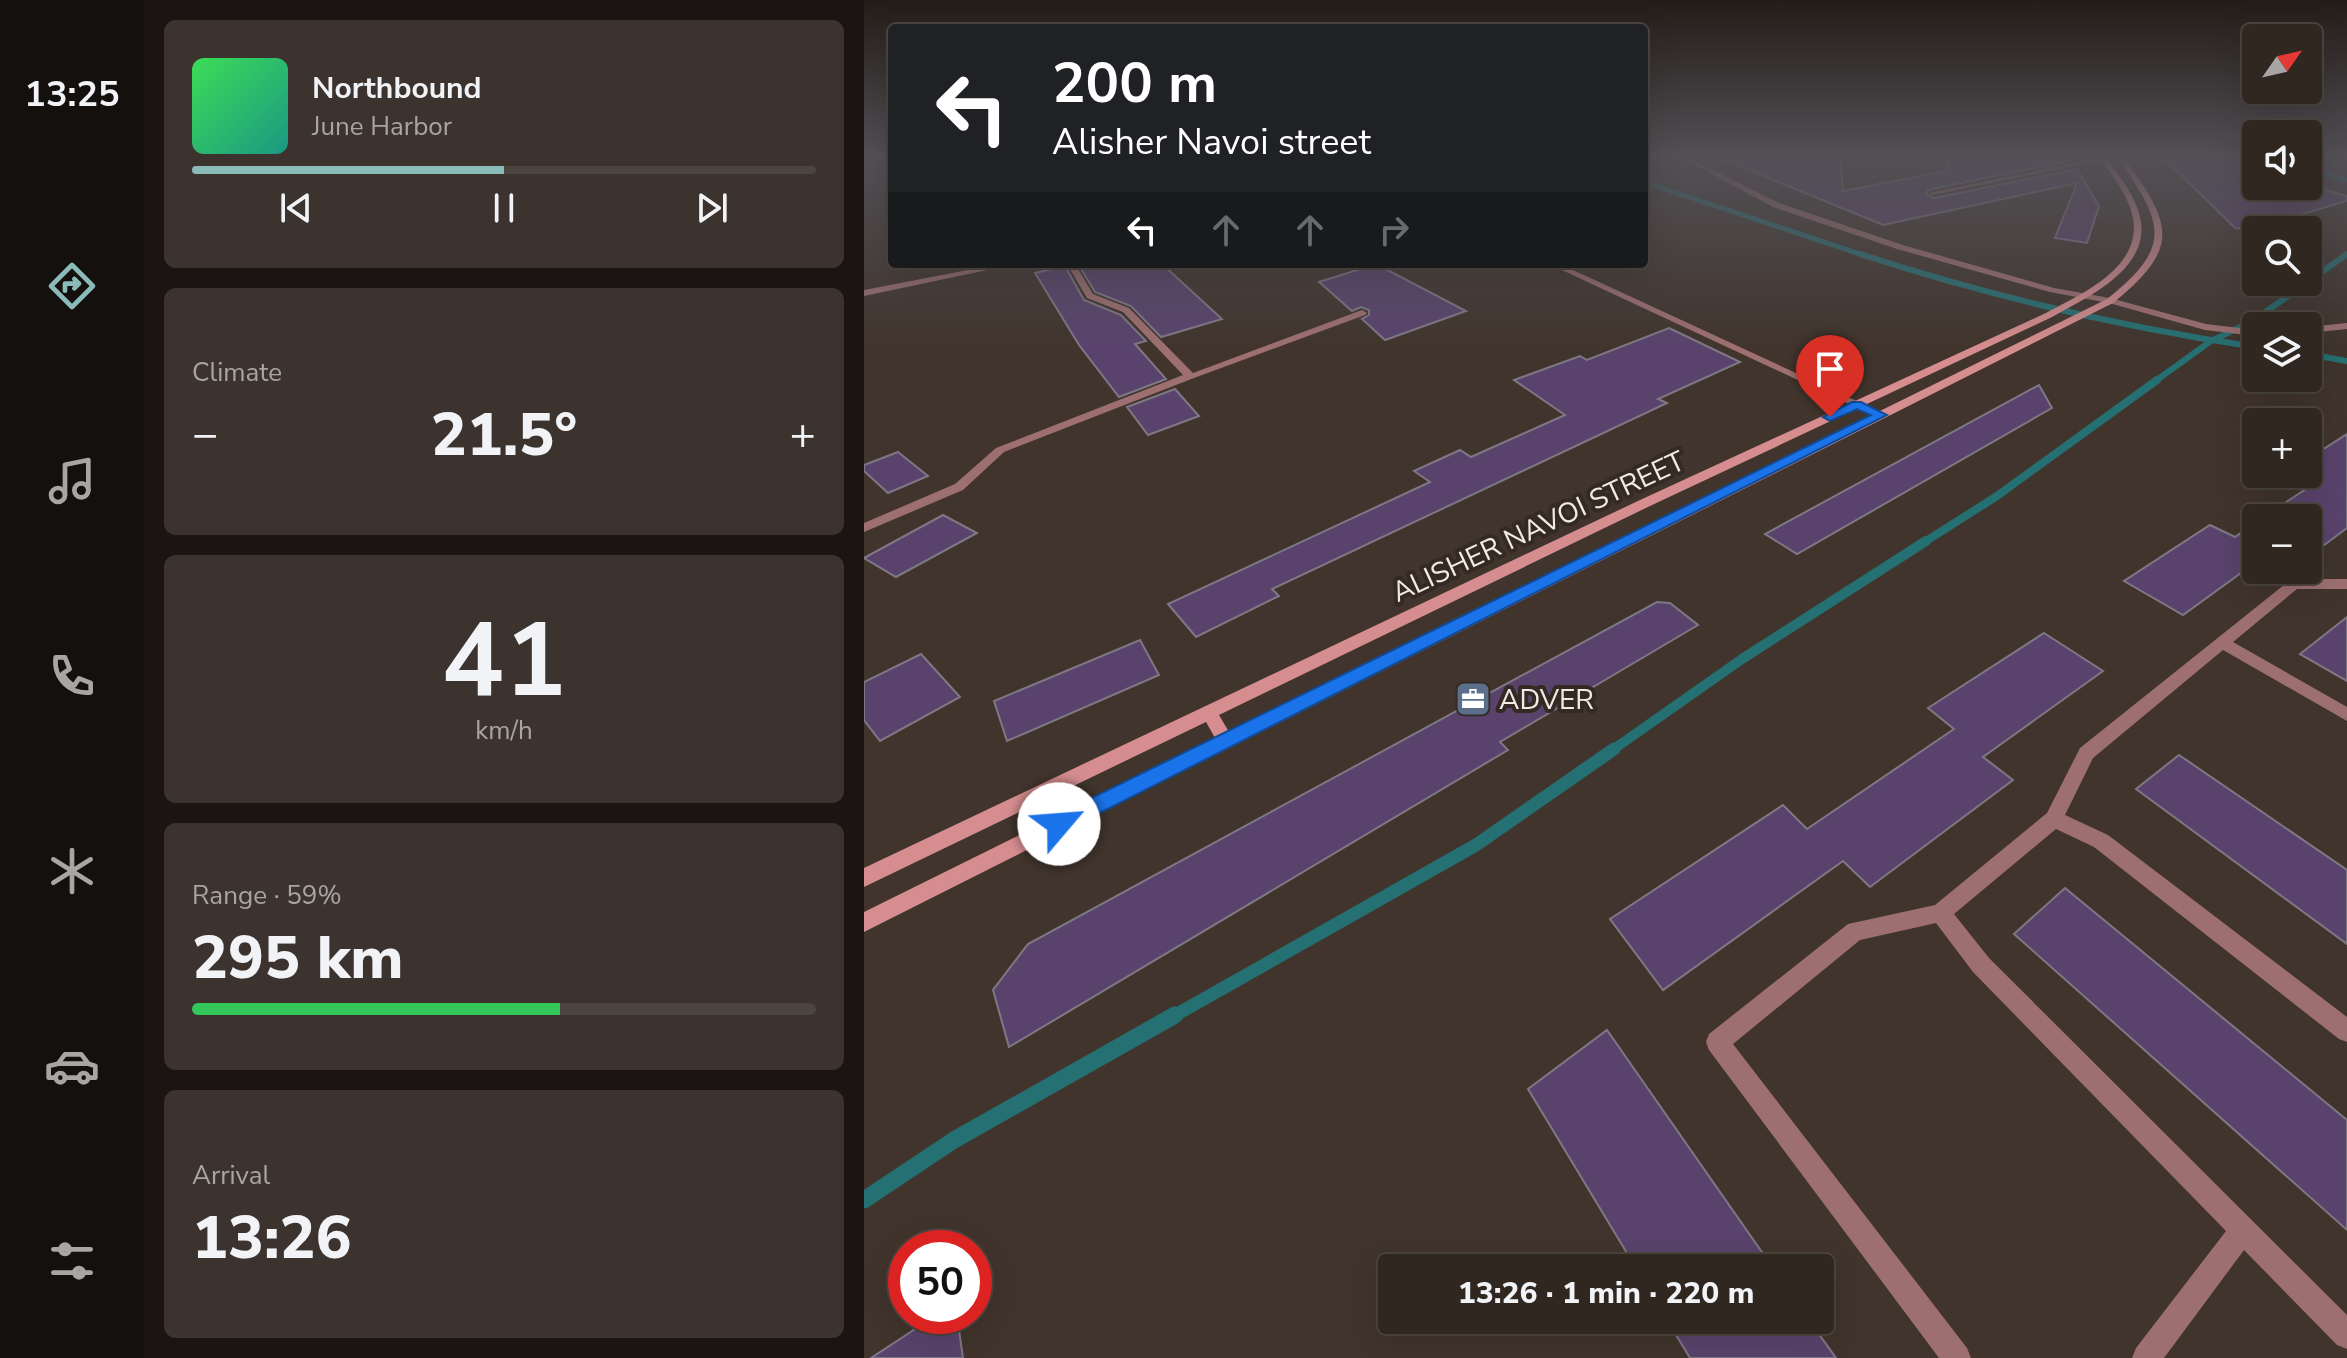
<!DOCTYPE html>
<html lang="en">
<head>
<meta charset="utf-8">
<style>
  :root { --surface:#302721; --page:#3c332e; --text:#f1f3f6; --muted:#a8a5a5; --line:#4b443f; --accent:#8bbbb9 }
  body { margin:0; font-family:"Nunito Sans",sans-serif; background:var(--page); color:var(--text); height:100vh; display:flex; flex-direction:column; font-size:30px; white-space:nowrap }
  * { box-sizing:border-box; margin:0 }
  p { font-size:26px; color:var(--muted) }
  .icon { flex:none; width:44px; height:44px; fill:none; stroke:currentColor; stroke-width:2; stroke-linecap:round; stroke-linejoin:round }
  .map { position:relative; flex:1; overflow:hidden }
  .sheet { display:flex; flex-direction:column; gap:20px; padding:20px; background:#1a1512; width:720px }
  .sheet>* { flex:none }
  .banner { position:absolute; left:24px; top:24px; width:760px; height:244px; border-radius:8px; box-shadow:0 8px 32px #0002,0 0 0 2px var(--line); background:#202124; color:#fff; overflow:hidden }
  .needle { width:52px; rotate:56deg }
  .controls { position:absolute; left:1378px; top:24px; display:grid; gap:16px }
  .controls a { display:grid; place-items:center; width:80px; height:80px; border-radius:8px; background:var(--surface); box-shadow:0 8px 32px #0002,0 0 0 2px var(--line); font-size:40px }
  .speed { position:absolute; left:24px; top:1230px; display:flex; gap:16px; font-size:40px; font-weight:700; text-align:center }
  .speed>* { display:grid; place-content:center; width:104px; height:104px; border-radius:50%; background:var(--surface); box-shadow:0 8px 32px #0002,0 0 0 2px var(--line); line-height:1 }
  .speed .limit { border:12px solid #d22; background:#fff; color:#111 }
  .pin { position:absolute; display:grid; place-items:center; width:68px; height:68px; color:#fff; margin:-82px -34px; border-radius:50% 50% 50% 0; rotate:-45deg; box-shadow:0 0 8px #0007 }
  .pin .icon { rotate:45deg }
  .me { position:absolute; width:88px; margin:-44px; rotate:63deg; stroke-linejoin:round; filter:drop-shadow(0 0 6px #0008) }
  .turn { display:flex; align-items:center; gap:28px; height:168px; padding:0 32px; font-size:36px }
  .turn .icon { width:104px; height:104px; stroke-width:2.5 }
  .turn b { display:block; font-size:56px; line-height:68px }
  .lanes { display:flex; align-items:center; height:76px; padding:0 32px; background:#0003; justify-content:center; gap:40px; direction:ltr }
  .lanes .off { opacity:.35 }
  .big { font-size:60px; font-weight:800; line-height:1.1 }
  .sheet .card { flex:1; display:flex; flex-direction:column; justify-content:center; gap:12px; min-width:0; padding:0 28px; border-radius:12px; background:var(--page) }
  .sheet .dial { align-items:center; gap:0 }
  .dial b { font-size:104px; line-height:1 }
  .song { display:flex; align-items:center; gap:24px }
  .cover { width:96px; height:96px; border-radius:12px; background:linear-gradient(135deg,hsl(130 70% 55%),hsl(170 70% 35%)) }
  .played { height:8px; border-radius:4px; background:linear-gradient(90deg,var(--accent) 50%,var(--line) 50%) }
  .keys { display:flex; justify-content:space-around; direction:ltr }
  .heat { display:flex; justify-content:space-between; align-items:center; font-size:44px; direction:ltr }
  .charge { height:12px; border-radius:6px; background:linear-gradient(90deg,#34c759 59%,var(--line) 0) }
  .trip { position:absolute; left:514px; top:1254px; width:456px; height:80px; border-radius:8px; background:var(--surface); box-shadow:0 8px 32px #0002,0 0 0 2px var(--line); font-weight:800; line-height:80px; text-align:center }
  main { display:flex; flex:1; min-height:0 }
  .dock { display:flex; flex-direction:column; width:144px; justify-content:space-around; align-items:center; background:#13100d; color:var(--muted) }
  .dock .icon { width:56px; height:56px }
  .dock .active { color:var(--accent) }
  .dock b { font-size:36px; color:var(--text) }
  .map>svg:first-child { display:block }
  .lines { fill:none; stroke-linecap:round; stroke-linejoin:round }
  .stream-far5 { stroke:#257072; stroke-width:5 }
  .stream-far4 { stroke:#257072; stroke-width:6 }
  .stream-far3 { stroke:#257072; stroke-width:8 }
  .stream-far2 { stroke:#257072; stroke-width:10 }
  .stream-far1 { stroke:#257072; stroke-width:13 }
  .stream { stroke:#257072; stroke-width:17 }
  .building { fill:#59436c; stroke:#7e7885; stroke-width:2 }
  .service { fill:#9d6f70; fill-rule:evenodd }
  .minor { fill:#9d6f70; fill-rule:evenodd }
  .secondary { fill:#d68d8f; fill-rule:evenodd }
  .route { fill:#1a73e8; stroke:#114b97; stroke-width:2 }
  .labels { text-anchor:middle; stroke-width:8; stroke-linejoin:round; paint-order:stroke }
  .street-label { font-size:28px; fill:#f1eae5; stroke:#352a23 }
  .poi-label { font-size:28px; fill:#f1eae5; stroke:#352a23; text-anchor:start }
</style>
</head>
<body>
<main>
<nav class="dock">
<b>13:25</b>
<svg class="icon active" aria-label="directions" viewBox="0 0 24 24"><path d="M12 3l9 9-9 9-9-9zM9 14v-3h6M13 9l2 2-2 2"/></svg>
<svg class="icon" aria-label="music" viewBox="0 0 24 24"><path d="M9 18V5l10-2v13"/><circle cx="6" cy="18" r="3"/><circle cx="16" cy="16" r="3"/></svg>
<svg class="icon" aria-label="phone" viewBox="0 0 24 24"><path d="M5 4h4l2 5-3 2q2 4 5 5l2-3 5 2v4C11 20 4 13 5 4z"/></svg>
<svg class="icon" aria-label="climate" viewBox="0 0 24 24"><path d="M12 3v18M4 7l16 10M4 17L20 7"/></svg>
<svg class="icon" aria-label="car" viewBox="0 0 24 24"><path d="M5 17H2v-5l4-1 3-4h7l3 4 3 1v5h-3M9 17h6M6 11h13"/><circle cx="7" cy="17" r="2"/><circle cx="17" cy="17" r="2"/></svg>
<svg class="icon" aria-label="filters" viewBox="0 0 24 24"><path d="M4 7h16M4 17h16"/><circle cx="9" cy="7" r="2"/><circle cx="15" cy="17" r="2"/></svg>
</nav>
<section class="sheet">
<div class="card">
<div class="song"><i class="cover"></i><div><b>Northbound</b><p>June Harbor</p></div></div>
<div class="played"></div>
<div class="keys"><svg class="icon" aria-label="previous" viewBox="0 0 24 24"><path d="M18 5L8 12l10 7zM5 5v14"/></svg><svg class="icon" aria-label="pause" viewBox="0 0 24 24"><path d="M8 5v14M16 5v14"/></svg><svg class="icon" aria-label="next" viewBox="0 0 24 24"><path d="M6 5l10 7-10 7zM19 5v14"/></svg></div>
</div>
<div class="card"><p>Climate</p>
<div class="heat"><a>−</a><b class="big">21.5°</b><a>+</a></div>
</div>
<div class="card dial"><b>41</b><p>km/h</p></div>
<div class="card"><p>Range · 59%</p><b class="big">295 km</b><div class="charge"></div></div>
<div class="card"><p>Arrival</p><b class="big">13:26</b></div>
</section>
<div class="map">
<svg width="1483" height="1358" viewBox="0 0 1483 1358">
  <rect width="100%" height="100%" fill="#40342c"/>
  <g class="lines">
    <g class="stream-far5">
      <polyline points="1444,169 1483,180"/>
      <polyline points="780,182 1002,256"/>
      <polyline points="1480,256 1483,254"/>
    </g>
    <g class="stream-far4">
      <path d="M996,254C1125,296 1257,327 1392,347"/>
      <polyline points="1444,354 1483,361"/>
      <polyline points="1290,382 1347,341 1389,321 1483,254"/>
    </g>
    <polyline class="stream-far3" points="1059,543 1133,496 1293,380"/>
    <polyline class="stream-far2" points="747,751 878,659 1062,541"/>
    <polyline class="stream-far1" points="308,1017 612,845 750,749"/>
    <polyline class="stream" points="0,1200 90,1140 311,1015"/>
  </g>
  <g class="building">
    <polygon points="856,158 976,158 979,191 1082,171 1084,158 1206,158 1208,160 1064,190 1062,194 1070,198 1213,169 1235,206 1223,243 1191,238 1213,183 1019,225"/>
    <polygon points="1300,158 1392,158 1392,186 1444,185 1483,196 1483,201 1385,230 1371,228"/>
    <polygon points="214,264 298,264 358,319 297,337 267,306 231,292"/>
    <polygon points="512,264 602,311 521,340 498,319 505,315 505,310 497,307 488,311 455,282"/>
    <polygon points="201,266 220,300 257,315 282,341 271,344 302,379 255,397 215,345 171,273"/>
    <polygon points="805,328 876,362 794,399 803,403 408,589 415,596 332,637 304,604 566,482 550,471 596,450 607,457 701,415 650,380 716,356 723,360"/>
    <polygon points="1175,385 1188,408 933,554 901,534"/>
    <polygon points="311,389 335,416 284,435 263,407"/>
    <polygon points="1483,434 1483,528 1444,557 1444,518 1398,518 1448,485 1444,483 1444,459"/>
    <polygon points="34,452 64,476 24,493 0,471 0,465"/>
    <polygon points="79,515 113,533 32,577 0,558"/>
    <polygon points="1392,522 1392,562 1319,615 1260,581 1346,525 1371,537"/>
    <polygon points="793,602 806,603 834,625 636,742 644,750 145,1047 129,990 164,944"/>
    <polygon points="1483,617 1483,681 1436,654"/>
    <polygon points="1180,633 1239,671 1119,757 1149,780 1006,887 979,861 799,990 746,919 919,805 943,829 1090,729 1064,708"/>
    <polygon points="276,640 295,675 143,741 130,701"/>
    <polygon points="57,654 96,697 16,741 0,720 0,682"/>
    <polygon points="1315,755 1483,870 1483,944 1272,789"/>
    <polygon points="1201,888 1483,1120 1483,1230 1150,934"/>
    <polygon points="743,1030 909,1268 772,1268 664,1089"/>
    <polygon points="71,1316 93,1316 99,1358 7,1358"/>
    <polygon points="803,1320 945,1320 972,1358 826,1358"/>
  </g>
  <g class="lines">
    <polygon class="service" points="498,310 503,313 501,315 330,378 321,376"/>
    <g class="minor">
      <polygon points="818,158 825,158 915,203 1039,245 1190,288 1246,298 1342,324 1392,330 1392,336 1341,330 1245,303 1186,292 1033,249 909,207"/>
      <polygon points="1222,158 1244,159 1069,195 1065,193 1214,162"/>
      <polygon points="135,264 152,264 0,296 0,290"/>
      <polygon points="203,264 211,264 229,294 265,308 330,374 330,378 140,452 99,490 0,532 0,523 91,484 132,448 319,375 259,312 223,298"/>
      <polygon points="685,264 696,264 1023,415 1013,417"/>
      <polygon points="1483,323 1483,329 1444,333 1444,327"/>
      <polygon points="1430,579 1483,579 1483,589 1433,589 1369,642 1483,707 1483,721 1359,650 1229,758 1201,815 1244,835 1483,1017 1483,1042 1475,1039 1230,847 1192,829 1090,914 1125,958 1483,1315 1483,1349 1473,1345 1380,1250 1300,1358 1268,1358 1272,1348 1362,1231 1109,972 1072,923 996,940 869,1044 1103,1348 1107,1358 1075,1358 845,1050 842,1042 845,1034 984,924 1071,905 1183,813 1216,748 1425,581"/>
    </g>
    <path class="secondary" d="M1236,158H1242C1255,175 1271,195 1276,217C1288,268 1224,297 1188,317L786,506L355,715L365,732L1243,299C1310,246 1299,223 1254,158H1260C1308,224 1318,247 1249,303L0,932V912L351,738L342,722L0,887V868L776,500L1182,313C1217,294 1278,268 1269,218C1265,196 1248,176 1236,158Z"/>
  </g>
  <linearGradient id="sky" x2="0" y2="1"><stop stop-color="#231d18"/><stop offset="0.45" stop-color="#535056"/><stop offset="1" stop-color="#535056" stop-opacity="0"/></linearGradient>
  <rect width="1483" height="348" fill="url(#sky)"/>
  <polygon class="route" points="988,402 997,402 1023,415 202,830 195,833 187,830 184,824 187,818 1007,415 993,409 966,421 959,417"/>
  <defs>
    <symbol id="office-square" viewBox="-11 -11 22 22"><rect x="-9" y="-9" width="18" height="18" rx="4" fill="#5c6f8a" stroke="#352a23"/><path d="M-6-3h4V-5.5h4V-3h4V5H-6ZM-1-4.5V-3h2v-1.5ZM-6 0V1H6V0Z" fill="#fff"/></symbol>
  </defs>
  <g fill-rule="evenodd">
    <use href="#office-square" x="589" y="679" width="40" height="40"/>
  </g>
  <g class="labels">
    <g class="street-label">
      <text transform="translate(674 526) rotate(-25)" y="10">ALISHER NAVOI STREET</text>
    </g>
    <g class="poi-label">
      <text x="635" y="709">ADVER</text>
    </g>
  </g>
</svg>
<div class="controls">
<a><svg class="needle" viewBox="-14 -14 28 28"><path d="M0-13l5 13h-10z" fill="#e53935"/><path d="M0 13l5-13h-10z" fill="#a8a5a5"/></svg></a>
<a><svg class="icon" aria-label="sound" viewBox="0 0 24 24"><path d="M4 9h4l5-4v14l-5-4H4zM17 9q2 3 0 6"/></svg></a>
<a><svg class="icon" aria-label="search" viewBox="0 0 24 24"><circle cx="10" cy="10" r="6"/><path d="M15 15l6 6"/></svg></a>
<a><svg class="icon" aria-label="layers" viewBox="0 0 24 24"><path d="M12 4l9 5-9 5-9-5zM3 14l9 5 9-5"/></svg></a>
<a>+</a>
<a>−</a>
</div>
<div class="speed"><div class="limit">50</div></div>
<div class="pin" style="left:966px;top:417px;background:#d93025"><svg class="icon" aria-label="arrive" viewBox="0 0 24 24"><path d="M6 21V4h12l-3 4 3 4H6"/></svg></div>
<svg class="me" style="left:195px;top:824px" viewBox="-20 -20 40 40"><circle r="19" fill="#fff"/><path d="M0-13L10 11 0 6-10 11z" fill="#1a73e8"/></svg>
<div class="trip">13:26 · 1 min · 220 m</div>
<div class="banner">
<div class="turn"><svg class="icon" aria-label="left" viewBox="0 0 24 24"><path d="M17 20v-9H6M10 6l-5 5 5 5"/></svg><div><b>200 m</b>Alisher Navoi street</div></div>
<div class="lanes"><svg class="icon" aria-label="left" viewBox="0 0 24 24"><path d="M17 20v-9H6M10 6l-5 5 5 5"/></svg><svg class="icon off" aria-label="ahead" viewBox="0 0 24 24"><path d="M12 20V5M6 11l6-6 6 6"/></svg><svg class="icon off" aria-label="ahead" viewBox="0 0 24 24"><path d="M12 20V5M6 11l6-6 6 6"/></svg><svg class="icon off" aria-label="right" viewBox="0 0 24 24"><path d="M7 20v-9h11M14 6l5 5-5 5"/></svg></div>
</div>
</div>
</main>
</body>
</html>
